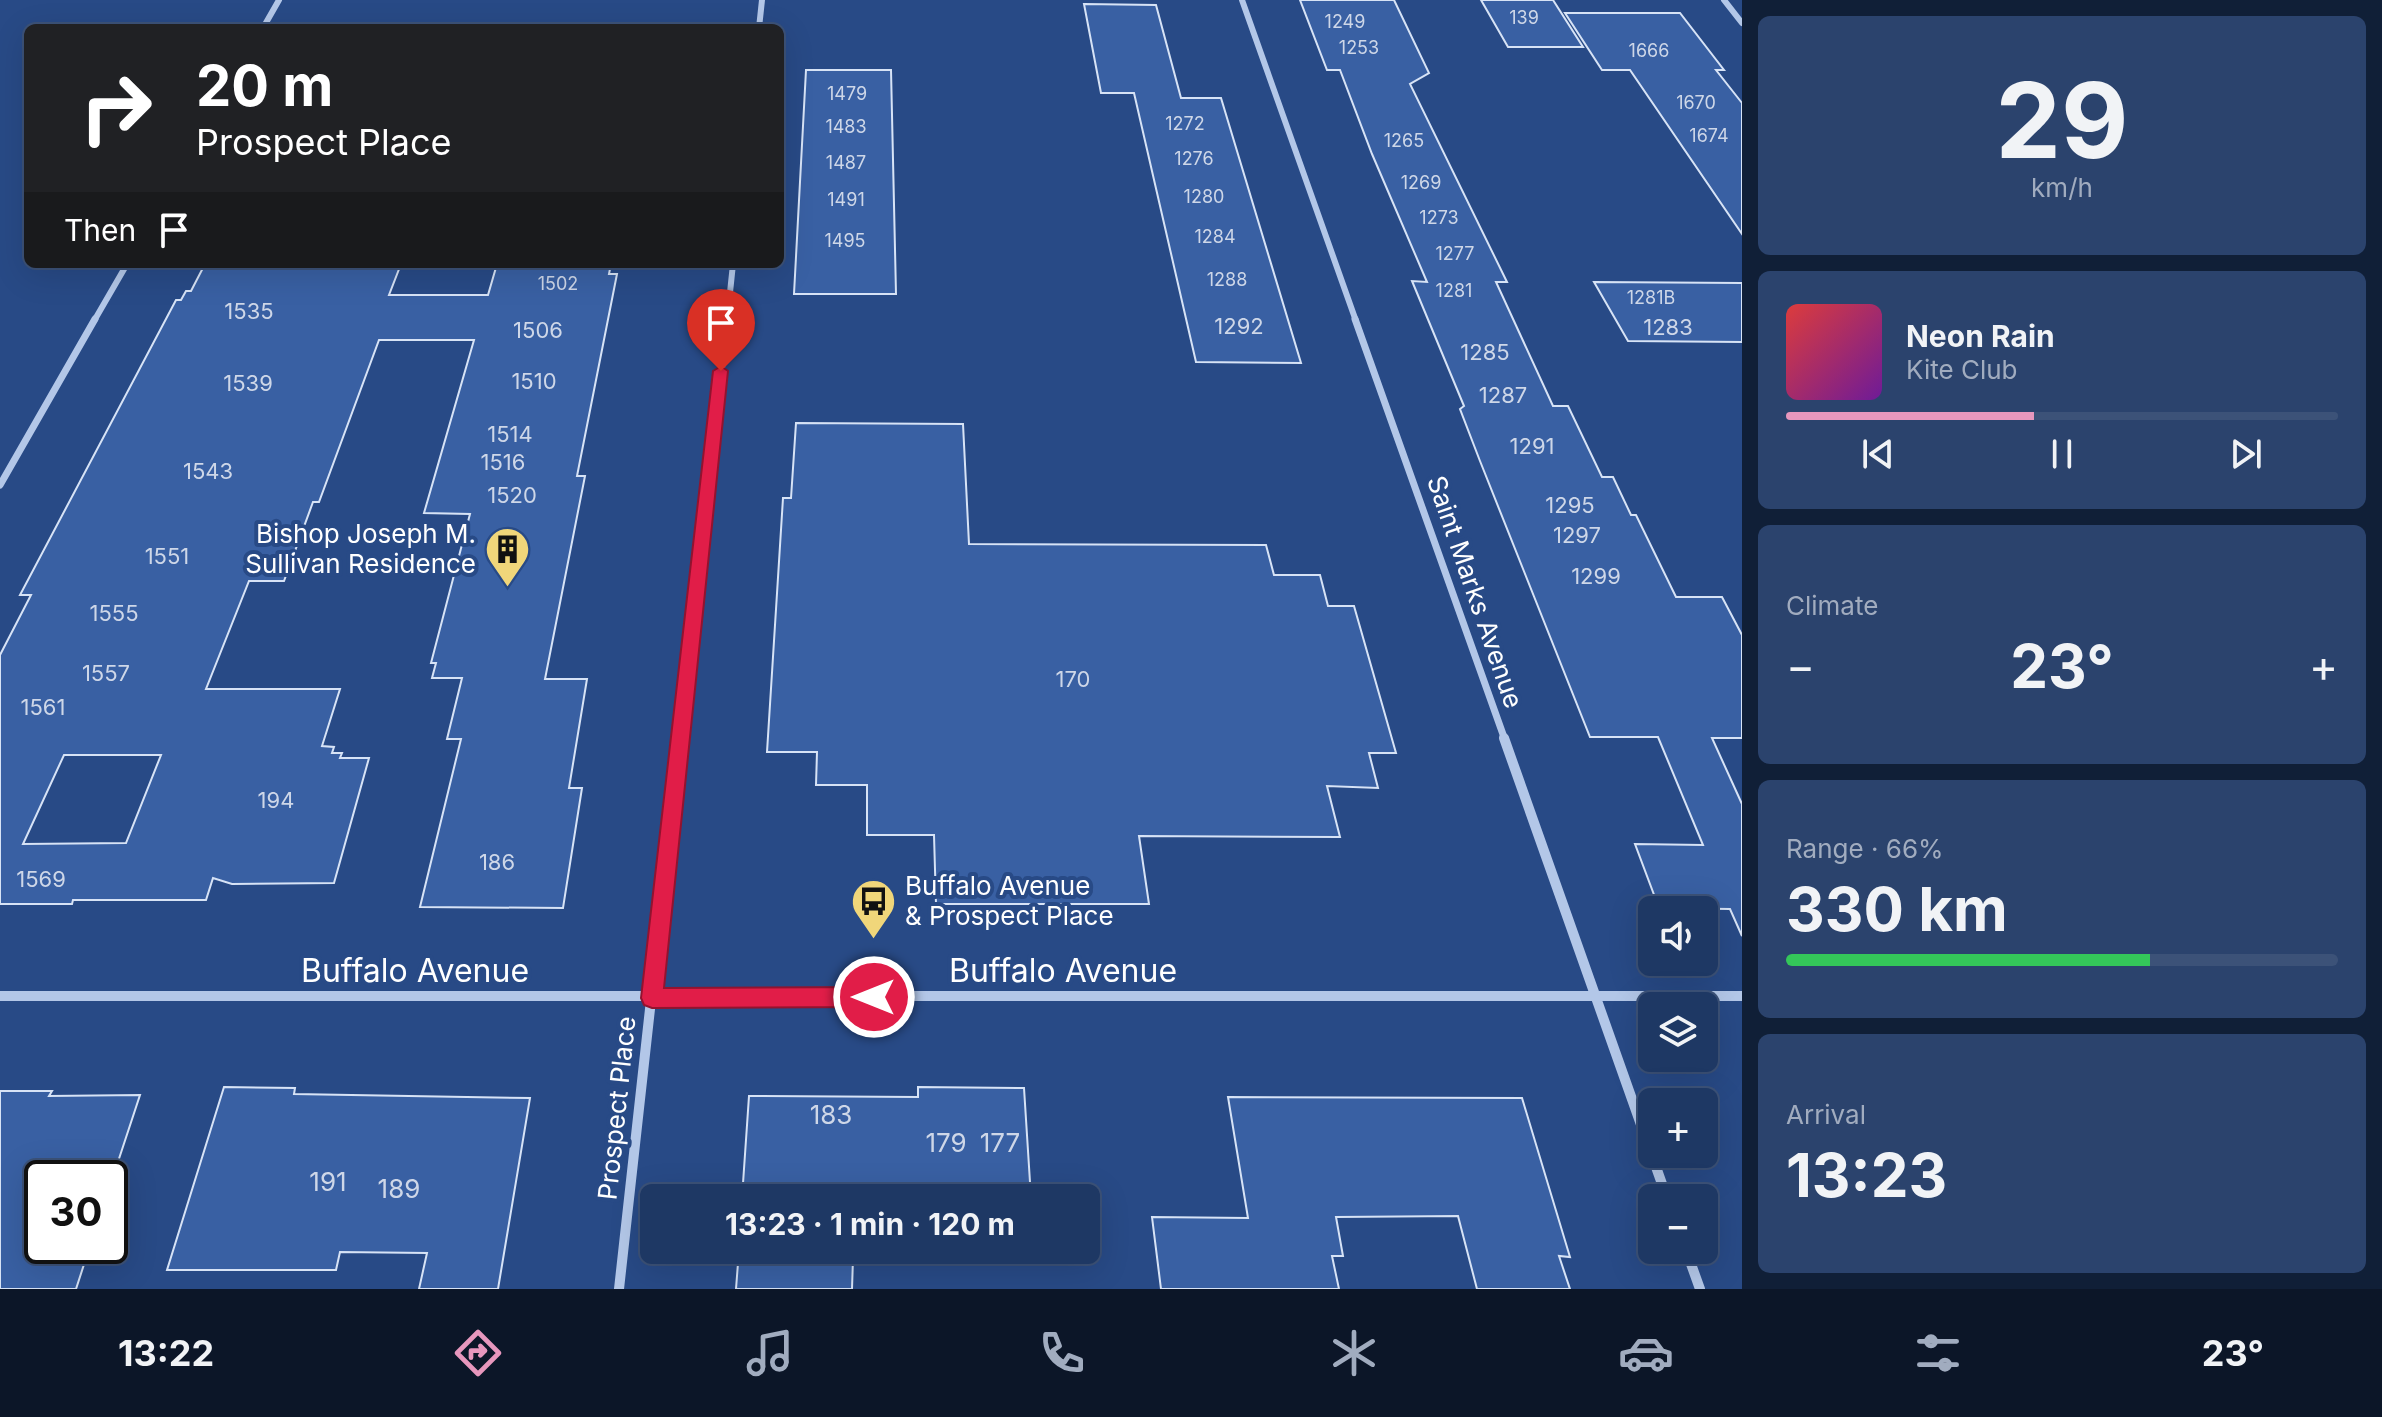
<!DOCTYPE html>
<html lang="en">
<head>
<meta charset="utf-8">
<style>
  :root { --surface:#1e3864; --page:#2b436d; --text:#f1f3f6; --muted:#a1acbf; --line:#3c5278; --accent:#e797bd }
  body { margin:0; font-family:Inter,sans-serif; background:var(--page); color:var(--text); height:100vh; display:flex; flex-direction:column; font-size:30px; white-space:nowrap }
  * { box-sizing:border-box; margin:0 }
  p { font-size:26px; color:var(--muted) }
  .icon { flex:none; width:44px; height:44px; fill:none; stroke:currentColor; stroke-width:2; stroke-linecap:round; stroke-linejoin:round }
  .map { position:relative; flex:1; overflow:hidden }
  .drawer { display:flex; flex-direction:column; gap:16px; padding:16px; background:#101f37; width:640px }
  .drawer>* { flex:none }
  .banner { position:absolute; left:24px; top:24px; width:760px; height:244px; border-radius:12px; box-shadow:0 8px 32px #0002,0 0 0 2px var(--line); background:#202124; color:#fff; overflow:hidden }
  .tools { position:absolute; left:1638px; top:896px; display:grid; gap:16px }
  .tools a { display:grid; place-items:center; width:80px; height:80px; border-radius:12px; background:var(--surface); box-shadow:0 8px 32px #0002,0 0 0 2px var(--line); font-size:40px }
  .speed { position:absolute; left:24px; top:1160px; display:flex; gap:16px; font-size:40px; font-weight:700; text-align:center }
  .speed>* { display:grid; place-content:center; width:104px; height:104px; border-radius:50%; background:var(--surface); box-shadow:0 8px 32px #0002,0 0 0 2px var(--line); line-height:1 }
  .speed .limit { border:4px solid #111; border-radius:12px; background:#fff; color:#111 }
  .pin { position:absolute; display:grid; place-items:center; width:68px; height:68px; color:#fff; margin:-82px -34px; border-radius:50% 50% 50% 0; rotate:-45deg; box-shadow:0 0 8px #0007 }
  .pin .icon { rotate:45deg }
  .me { position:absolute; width:88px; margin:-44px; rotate:270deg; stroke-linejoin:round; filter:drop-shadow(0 0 6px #0008) }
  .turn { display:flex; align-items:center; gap:28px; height:168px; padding:0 40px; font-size:36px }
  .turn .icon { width:104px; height:104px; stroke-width:2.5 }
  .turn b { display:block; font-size:56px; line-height:68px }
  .then { display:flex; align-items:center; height:76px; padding:0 40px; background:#0003; gap:16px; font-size:30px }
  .big { font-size:60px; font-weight:700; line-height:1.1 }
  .drawer .card { flex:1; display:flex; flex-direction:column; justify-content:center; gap:12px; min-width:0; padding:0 28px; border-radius:12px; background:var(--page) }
  .drawer .dial { align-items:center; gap:0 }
  .dial b { font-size:104px; line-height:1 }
  .song { display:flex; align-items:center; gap:24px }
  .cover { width:96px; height:96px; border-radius:12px; background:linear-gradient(135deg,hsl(0 70% 55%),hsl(280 70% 35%)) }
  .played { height:8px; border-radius:4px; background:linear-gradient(90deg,var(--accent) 45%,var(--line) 45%) }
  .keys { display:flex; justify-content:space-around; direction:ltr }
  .heat { display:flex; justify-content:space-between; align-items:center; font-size:44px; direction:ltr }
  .charge { height:12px; border-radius:6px; background:linear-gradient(90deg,#34c759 66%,var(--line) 0) }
  .trip { position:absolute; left:640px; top:1184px; width:460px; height:80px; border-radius:12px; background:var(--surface); box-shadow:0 8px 32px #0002,0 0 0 2px var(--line); font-weight:700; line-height:80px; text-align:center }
  .menu { display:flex; height:128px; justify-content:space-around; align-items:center; background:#0c1628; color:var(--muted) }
  .menu .icon { width:56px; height:56px }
  .menu .current { color:var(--accent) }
  .menu b { font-size:36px; color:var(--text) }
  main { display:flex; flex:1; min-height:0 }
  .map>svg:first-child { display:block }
  .building { fill:#3960a3; stroke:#d7e3f6; stroke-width:2; fill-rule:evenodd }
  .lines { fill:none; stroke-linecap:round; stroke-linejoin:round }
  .street-far2 { stroke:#b3c7e8; stroke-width:6 }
  .street-far1 { stroke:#b3c7e8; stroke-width:7 }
  .street { stroke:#b3c7e8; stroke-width:10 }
  .route { fill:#e11d48; stroke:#92132f; stroke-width:2 }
  .labels { text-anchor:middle; stroke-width:8; stroke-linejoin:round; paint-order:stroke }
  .far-number-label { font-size:18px; fill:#ced7e8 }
  .number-label { font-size:22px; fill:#ced7e8 }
  .poi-label { font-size:26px; fill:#fff; stroke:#284a86; text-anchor:end }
  .street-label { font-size:26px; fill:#fff; stroke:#284a86 }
  .near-number-label { font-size:26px; fill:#ced7e8 }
  .near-street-label { font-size:32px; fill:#fff; stroke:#284a86 }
</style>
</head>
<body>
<main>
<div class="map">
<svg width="1742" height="1289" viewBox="0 0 1742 1289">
  <rect width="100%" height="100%" fill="#284a86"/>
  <g class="building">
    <polygon points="1300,0 1394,0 1429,73 1410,84 1507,282 1496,282 1553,406 1568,406 1602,477 1613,477 1631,515 1636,515 1676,597 1722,597 1742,635 1742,738 1712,738 1742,804 1742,936 1730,909 1659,908 1635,844 1703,845 1658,737 1590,737 1480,461 1460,409 1464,406 1412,281 1427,282 1372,154 1340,70 1327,70"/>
    <polygon points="1481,0 1553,0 1583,47 1508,47"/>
    <polygon points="1084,4 1156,5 1181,98 1221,98 1301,363 1196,362 1134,93 1101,93"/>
    <polygon points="1565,13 1680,13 1724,70 1716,70 1742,103 1742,234 1630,70 1602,70"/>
    <polygon points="806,70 891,70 896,294 794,294"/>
    <path d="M205,264H401L389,295H488L497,264H611L609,274H617L577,476H585L545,679H587L569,788H582L563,908L420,907L461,739H447L462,678H432L436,663H431L470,514L424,513L474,340H379L319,502H313L284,581H249L206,689H340L322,746L334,747L332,753H342L340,758H369L334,883L232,884L213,878L206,900H73L72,904H0V655L31,595H20L176,300H181L186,291H191ZM64,755H161L126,843L23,844Z"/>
    <polygon points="1594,282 1742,283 1742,342 1628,341"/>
    <polygon points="796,423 963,424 969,544 1266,545 1274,575 1320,575 1328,606 1354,606 1396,753 1369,753 1378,788 1327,786 1340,837 1139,836 1149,904 936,904 934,835 867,835 867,785 816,785 817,752 767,752 783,498 791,498"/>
    <polygon points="224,1087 295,1088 294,1094 530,1098 498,1289 419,1289 427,1253 340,1252 336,1270 167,1270"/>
    <polygon points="918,1087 1024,1088 1031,1198 742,1198 749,1096 918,1097"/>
    <polygon points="0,1091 52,1091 49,1096 140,1095 110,1186 110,1178 42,1178 42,1246 90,1246 76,1289 0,1289"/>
    <polygon points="1228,1097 1522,1098 1570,1257 1559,1256 1570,1289 1477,1289 1458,1216 1336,1217 1343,1256 1332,1256 1339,1289 1161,1289 1152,1217 1248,1218"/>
    <polygon points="739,1250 1034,1250 1035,1260 853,1258 852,1289 736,1289"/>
  </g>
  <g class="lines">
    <g class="street-far2">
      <polyline points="1242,0 1356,321"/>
      <polyline points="1724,0 1742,23"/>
      <polyline points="263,28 279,0"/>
      <polyline points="759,28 762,0"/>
      <polyline points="94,321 127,264"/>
      <polyline points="727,321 733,264"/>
    </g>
    <g class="street-far1">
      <polyline points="1355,319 1505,740"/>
      <polyline points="0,485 95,319"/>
      <polyline points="680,740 727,319"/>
    </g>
    <g class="street">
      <polyline points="1504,738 1667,1198"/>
      <polyline points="0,996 1742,996"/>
      <polyline points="1686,1250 1700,1289"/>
      <polyline points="619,1289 680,738"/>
    </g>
  </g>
  <polygon class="route" points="721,366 728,371 664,988 874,987 882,990 885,997 882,1004 874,1007 652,1008 644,1005 641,998 713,371"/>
  <defs>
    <symbol id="building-pin" viewBox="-11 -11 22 30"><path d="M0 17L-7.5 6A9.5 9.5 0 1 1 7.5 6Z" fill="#f0d67a" stroke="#284a86"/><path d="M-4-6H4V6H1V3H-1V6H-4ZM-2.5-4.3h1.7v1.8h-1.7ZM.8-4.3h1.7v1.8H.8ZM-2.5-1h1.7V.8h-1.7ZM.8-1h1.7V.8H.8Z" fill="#111"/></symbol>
    <symbol id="bus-pin" viewBox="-11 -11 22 30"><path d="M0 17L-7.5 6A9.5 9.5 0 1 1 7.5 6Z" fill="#f0d67a" stroke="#284a86"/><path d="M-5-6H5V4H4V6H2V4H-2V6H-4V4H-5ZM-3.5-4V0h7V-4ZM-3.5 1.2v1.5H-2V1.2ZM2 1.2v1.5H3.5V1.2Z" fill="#111"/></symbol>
  </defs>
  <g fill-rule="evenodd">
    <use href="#building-pin" x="482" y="524" width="51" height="69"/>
    <use href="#bus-pin" x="848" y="876" width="51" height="69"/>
  </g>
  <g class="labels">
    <g class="far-number-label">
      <text x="1524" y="24">139</text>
      <text x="1345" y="28">1249</text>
      <text x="1359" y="54">1253</text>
      <text x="1649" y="57">1666</text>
      <text x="847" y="100">1479</text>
      <text x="1696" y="109">1670</text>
      <text x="1185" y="130">1272</text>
      <text x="846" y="133">1483</text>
      <text x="1709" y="142">1674</text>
      <text x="1404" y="147">1265</text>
      <text x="1194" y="165">1276</text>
      <text x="846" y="169">1487</text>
      <text x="1421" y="189">1269</text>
      <text x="1204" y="203">1280</text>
      <text x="846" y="206">1491</text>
      <text x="1439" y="224">1273</text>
      <text x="1215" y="243">1284</text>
      <text x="845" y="247">1495</text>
      <text x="1455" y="260">1277</text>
      <text x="1227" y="286">1288</text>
      <text x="558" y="290">1502</text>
      <text x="1454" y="297">1281</text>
      <text x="1651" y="304">1281B</text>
    </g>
    <g class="number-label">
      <text x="249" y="319">1535</text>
      <text x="1239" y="334">1292</text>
      <text x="1668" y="335">1283</text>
      <text x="538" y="338">1506</text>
      <text x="1485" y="360">1285</text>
      <text x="534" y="389">1510</text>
      <text x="248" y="391">1539</text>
      <text x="1503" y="403">1287</text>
      <text x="510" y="442">1514</text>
      <text x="1532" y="454">1291</text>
      <text x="503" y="470">1516</text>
      <text x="208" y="479">1543</text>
      <text x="512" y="503">1520</text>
      <text x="1570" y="513">1295</text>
      <text x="1577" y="543">1297</text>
      <text x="167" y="564">1551</text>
      <text x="1596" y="584">1299</text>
      <text x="114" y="621">1555</text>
      <text x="106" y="681">1557</text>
      <text x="1073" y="687">170</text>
      <text x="43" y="715">1561</text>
      <text x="276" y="808">194</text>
      <text x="497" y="870">186</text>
      <text x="41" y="887">1569</text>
    </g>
    <g class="poi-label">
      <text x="476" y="543">Bishop Joseph M.<tspan x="476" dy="30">Sullivan Residence</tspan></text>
      <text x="905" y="895" text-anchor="start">Buffalo Avenue<tspan x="905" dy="30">&amp; Prospect Place</tspan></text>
    </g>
    <g class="street-label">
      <text transform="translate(1475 592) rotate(71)" y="9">Saint Marks Avenue</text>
      <text transform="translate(617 1108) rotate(-84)" y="9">Prospect Place</text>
    </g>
    <g class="near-number-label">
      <text x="831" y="1124">183</text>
      <text x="946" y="1152">179</text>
      <text x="1000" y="1152">177</text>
      <text x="328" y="1191">191</text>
      <text x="399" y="1198">189</text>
    </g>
    <g class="near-street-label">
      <text x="415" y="982">Buffalo Avenue</text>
      <text x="1063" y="982">Buffalo Avenue</text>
    </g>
  </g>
</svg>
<div class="tools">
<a><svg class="icon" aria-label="sound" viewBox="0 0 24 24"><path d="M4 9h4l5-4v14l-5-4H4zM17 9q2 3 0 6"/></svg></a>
<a><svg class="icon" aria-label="layers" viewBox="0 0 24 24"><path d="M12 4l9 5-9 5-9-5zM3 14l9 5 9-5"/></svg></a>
<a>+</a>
<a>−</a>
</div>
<div class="speed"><div class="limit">30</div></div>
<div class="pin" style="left:721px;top:371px;background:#d93025"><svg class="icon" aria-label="arrive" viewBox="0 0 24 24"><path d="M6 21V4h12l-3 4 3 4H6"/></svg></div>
<svg class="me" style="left:874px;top:997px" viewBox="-20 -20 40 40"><circle r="17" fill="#e11d48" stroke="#fff" stroke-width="3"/><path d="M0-11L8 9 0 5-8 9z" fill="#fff"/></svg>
<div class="trip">13:23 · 1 min · 120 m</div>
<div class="banner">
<div class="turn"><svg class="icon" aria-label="right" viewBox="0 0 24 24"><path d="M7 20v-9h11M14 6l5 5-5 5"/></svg><div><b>20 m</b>Prospect Place</div></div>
<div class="then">Then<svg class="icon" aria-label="arrive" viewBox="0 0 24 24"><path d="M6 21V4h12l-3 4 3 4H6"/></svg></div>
</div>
</div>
<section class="drawer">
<div class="card dial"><b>29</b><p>km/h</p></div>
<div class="card">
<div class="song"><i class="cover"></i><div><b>Neon Rain</b><p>Kite Club</p></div></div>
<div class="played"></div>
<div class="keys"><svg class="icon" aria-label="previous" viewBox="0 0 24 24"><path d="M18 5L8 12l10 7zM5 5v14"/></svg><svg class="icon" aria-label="pause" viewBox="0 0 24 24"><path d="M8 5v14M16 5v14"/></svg><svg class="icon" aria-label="next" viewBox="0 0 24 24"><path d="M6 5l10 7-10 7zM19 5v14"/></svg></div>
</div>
<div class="card"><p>Climate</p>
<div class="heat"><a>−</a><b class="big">23°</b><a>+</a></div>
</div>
<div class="card"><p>Range · 66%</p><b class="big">330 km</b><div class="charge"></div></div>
<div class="card"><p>Arrival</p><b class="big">13:23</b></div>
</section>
</main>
<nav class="menu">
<b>13:22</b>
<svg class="icon current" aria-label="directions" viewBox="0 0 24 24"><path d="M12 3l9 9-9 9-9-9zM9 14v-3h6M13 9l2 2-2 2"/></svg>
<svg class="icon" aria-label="music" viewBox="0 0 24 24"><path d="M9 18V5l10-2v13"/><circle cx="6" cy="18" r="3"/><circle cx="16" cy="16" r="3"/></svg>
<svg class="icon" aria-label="phone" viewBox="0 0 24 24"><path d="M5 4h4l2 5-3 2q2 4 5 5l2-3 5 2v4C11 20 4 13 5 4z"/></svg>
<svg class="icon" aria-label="climate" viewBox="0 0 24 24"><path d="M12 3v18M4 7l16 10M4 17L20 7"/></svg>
<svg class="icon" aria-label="car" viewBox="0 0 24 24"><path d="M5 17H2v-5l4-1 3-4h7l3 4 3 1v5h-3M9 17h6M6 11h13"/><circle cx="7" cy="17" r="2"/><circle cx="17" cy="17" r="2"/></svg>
<svg class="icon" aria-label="filters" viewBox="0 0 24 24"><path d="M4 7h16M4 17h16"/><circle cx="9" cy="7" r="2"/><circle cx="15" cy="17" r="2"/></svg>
<b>23°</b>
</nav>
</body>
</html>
